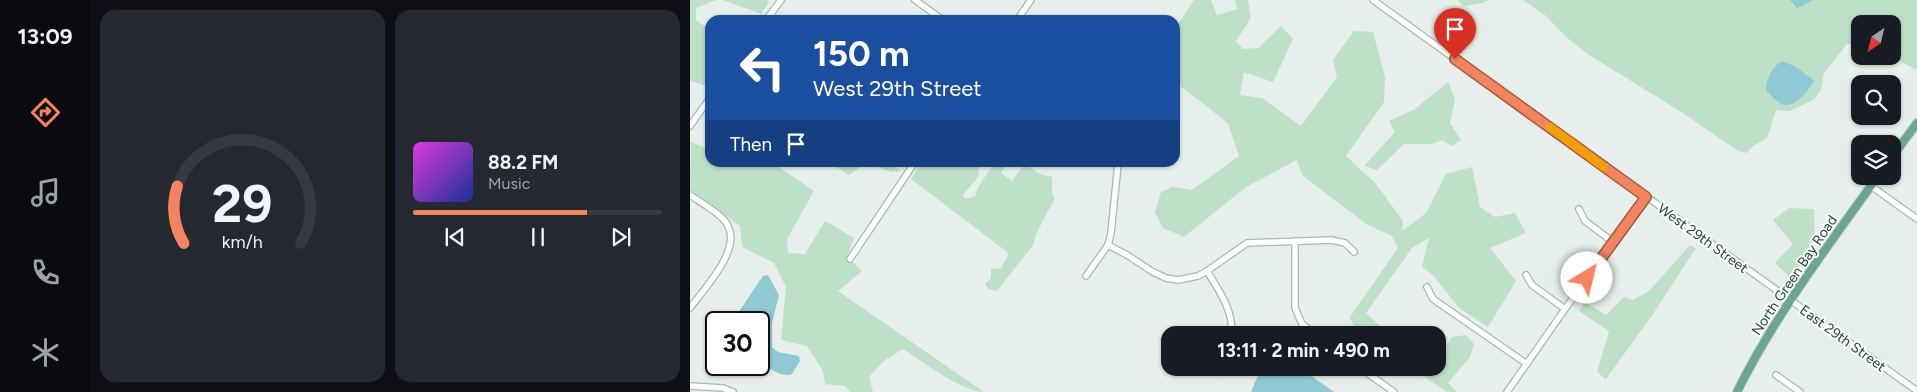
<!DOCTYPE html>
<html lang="en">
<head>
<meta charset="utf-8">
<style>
  :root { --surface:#171b24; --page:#242831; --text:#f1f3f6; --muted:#9ea1a6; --line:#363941; --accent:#f4845f }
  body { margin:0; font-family:Figtree,sans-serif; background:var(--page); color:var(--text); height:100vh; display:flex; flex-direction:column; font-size:19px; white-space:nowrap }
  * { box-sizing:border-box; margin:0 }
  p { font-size:16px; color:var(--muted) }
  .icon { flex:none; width:28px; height:28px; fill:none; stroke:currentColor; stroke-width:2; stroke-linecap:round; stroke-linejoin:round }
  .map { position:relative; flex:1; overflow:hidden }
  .panel { display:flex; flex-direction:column; gap:10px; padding:10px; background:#0d0f14; width:600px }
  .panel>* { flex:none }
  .guide { position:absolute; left:15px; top:15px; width:475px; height:152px; border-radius:15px; box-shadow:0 1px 4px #0004; background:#1a4fa0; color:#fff; overflow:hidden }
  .needle { width:32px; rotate:215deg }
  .tools { position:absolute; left:1161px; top:15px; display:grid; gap:10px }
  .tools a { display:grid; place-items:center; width:50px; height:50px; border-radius:10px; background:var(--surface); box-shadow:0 1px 4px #0004; font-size:25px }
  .speed { position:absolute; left:15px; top:311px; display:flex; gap:10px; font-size:25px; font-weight:700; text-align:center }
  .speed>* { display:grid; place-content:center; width:65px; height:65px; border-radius:50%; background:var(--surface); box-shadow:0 1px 4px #0004; line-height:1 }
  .speed .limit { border:2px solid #111; border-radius:8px; background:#fff; color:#111 }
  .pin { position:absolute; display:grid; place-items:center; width:42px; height:42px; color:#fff; margin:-51px -21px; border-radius:50% 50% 50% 0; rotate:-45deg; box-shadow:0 0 5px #0007 }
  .pin .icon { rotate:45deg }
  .me { position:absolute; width:55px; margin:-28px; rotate:36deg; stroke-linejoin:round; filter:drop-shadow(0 0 4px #0008) }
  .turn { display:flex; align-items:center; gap:18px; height:105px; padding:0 25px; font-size:22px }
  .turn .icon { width:65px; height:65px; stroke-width:2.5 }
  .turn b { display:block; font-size:35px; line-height:42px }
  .then { display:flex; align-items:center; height:48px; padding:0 25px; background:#0003; gap:10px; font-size:19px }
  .panel .card { flex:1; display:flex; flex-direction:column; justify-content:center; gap:8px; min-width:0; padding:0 18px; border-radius:15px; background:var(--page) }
  .panel .dial { align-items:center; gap:0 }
  .dial svg { height:130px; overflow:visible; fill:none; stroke:var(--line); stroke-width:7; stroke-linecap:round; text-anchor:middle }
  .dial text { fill:var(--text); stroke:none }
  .song { display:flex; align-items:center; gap:15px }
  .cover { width:60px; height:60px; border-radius:8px; background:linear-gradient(135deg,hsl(300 70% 55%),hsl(230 70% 35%)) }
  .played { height:5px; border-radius:2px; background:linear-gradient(90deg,var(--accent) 70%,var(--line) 70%) }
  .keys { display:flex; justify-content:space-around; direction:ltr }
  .panel .tiles { flex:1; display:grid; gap:10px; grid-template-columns:repeat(2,1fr) }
  .trip { position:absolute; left:471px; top:326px; width:285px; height:50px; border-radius:15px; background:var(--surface); box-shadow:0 1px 4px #0004; font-weight:700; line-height:50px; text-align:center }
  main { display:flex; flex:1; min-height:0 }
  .tab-bar { display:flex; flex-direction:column; width:90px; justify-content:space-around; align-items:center; background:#090b0e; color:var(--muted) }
  .tab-bar .icon { width:35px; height:35px }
  .tab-bar .active { color:var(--accent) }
  .tab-bar b { font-size:22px; color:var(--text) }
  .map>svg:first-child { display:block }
  .green { fill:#bfe0c8 }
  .water { fill:#8ec9d4 }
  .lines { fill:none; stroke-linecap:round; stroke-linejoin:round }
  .minor-casing { stroke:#a8b8b2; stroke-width:8 }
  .major-casing { stroke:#c2cac8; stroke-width:10 }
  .minor { stroke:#fff; stroke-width:5.5 }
  .major { stroke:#6aa596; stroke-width:8 }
  .route-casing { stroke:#9f563e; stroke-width:12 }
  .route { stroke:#f4845f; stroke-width:9 }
  .slow { stroke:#f59e0b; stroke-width:9 }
  .labels { text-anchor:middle; stroke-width:4; stroke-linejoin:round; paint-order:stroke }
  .street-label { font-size:14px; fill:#24423a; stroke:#f7fbf9 }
</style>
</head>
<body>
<main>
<nav class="tab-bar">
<b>13:09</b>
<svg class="icon active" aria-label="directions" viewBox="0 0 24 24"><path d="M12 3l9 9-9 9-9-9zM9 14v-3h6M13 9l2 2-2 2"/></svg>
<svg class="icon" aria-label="music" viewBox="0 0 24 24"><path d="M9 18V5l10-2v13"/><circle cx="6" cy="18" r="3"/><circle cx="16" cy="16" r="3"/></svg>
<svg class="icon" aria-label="phone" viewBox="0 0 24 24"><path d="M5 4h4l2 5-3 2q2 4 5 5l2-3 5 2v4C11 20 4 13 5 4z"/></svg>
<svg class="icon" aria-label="climate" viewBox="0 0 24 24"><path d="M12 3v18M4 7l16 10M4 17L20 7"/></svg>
</nav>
<section class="panel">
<div class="tiles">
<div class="card dial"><svg viewBox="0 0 100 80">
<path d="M14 69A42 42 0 1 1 86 69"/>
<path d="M14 69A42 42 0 0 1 10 34" stroke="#f4845f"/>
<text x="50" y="56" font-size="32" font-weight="700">29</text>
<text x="50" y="72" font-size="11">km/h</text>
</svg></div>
<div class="card">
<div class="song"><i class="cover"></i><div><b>88.2 FM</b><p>Music</p></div></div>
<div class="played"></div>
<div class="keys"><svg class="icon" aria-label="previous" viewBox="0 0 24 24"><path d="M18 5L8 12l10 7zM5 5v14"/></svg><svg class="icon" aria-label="pause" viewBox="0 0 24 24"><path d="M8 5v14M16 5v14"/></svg><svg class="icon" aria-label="next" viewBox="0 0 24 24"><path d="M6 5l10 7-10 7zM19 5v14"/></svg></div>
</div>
</div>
</section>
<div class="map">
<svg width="1227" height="392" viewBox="0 0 1227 392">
  <rect width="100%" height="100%" fill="#e6efeb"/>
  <g class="green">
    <polygon points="0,0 26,0 6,8 6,20 20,30 20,87 0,81"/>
    <polygon points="33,0 76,0 79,2 71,14"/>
    <path d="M504,0H521L527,15L547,9L545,0H558L561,18L546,41L553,49L568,48L591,26L603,39L583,82L554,72L550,95L572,98L611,126L647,77L643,60L664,31L683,32L695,77L694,102L656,156L686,184L713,221L712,231L736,213L756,174L782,167L790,207L805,217L825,213L836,233L800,248L826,281L798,327L769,308L743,275L732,267L739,238L722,248L676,313L700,335C683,335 666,337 660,317L708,248L702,236L676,224L612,175L607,160L556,187L494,237L473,228L465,212L471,192L482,187L502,190L549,156L538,123L485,82V29Z"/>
    <polygon points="768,0 799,0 793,3 773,6"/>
    <polygon points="833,0 1227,0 1227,70 1199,56 1202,56 1202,24 1170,24 1170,44 1157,44 1134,73 1131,89 1125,99 1100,111 1086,110 1077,138 1063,146 1057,153 1048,151 993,113 899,55 876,37 855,15"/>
    <polygon points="758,82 765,99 760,123 771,140 762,146 752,140 742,144 714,144 687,170 674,166 705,132 699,121 725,109"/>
    <path d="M1,142L20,150V162L83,163L124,191L97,239L98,253L115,254L135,221L164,238L157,257L172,271L148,291L294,392C272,392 232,361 213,349L195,360L179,377L183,392H160L155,386L135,384L133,371L117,346L91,340L96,287L84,263L52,247L50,226L0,190Z"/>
    <path d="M232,162L290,163L288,177L273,195L275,199L285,196C290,181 297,175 305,163H317L311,173L322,181L335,164L350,174L362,177V193L365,198L346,234L343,245L307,291L298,289L295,284L301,278V268L310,269L318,255L316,251L221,179Z"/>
    <polygon points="139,163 199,163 211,171 202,172 176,163 159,175"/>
    <polygon points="1099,208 1124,209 1125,239 1102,279 1085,263 1103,244 1083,220"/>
    <polygon points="1000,245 1006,248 963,314 916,379 907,372 919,331 889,311 895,302 916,315 934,297 943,300 959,291"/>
    <polygon points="776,335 784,344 780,357 758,383 767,392 757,392 721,368 736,368 738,370 740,368 748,368 748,358 762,337"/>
  </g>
  <g class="water">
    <polygon points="1100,0 1123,0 1107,8"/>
    <path d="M1091,62C1103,63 1115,73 1124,81C1117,92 1101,114 1087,101C1083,98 1080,94 1076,90C1076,80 1082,67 1091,62Z"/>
    <path d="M78,275L89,295L82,323V347L88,352L109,356L110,361L102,374C89,378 79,367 69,360V322H42L73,276Z"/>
    <polygon points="571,368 610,368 644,392 561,392"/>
  </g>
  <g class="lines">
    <defs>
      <g id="minor">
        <polyline points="225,0 253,20"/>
        <polyline points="683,0 1227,391"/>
        <polyline points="76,20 91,0"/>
        <polyline points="327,20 341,0"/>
        <polyline points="0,126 20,98"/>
        <polyline points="1181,186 1227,219"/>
        <path d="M0,195C10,202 23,209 32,218C59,243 16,286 0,308"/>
        <polyline points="889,209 895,221 923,242"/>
        <polyline points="605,241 605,308 612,324 626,335"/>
        <polyline points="418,245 437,255 463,272 476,278 488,280 508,276 517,271 557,243 642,240 655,243 664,252"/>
        <polyline points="160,259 225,162"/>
        <path d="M517,271C530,292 543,310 542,335"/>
        <polyline points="836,275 842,285 875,309"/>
        <polyline points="396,276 418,245 421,233 428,164"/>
        <polyline points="737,287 743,299 837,364"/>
        <polyline points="670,368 704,392"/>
        <polyline points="528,372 531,368"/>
        <polyline points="1086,375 1110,392"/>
        <polyline points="0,386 33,388 43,392"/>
        <polyline points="817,392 875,309 956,197"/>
      </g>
      <g id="major">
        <polyline points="1202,157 1227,123"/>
        <path d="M1047,392C1085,315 1138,246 1188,176"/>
      </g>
    </defs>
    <use href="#minor" class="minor-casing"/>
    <use href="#major" class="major-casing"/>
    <use href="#minor" class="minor"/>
    <use href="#major" class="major"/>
  </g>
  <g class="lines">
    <defs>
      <polyline id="route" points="765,59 956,197 897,278"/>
    </defs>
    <use href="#route" class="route-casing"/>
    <use href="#route" class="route"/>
    <polyline class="slow" points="860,127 914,167"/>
  </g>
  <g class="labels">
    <g class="street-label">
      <text transform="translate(1013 238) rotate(36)" y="5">West 29th Street</text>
      <text transform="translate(1104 275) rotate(-56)" y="5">North Green Bay Road</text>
      <text transform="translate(1153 338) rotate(36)" y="5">East 29th Street</text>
    </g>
  </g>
</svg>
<div class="tools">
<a><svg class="needle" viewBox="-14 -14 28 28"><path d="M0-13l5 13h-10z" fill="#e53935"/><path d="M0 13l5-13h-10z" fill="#9ea1a6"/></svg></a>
<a><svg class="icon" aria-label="search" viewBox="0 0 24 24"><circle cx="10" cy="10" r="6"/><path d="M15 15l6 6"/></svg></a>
<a><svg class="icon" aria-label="layers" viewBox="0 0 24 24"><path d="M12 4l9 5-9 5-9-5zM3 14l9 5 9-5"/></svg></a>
</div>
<div class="speed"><div class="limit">30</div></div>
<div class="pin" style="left:765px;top:59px;background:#d93025"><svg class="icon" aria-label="arrive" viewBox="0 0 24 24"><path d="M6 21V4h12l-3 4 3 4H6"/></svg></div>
<svg class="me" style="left:897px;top:278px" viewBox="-20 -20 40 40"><circle r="19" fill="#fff"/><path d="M0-13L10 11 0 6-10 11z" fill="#f4845f"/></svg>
<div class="trip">13:11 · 2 min · 490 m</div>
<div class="guide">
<div class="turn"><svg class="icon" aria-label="left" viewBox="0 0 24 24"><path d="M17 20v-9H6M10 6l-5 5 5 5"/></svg><div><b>150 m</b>West 29th Street</div></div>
<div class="then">Then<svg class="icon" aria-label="arrive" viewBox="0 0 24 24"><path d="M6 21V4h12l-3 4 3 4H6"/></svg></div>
</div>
</div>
</main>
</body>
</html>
